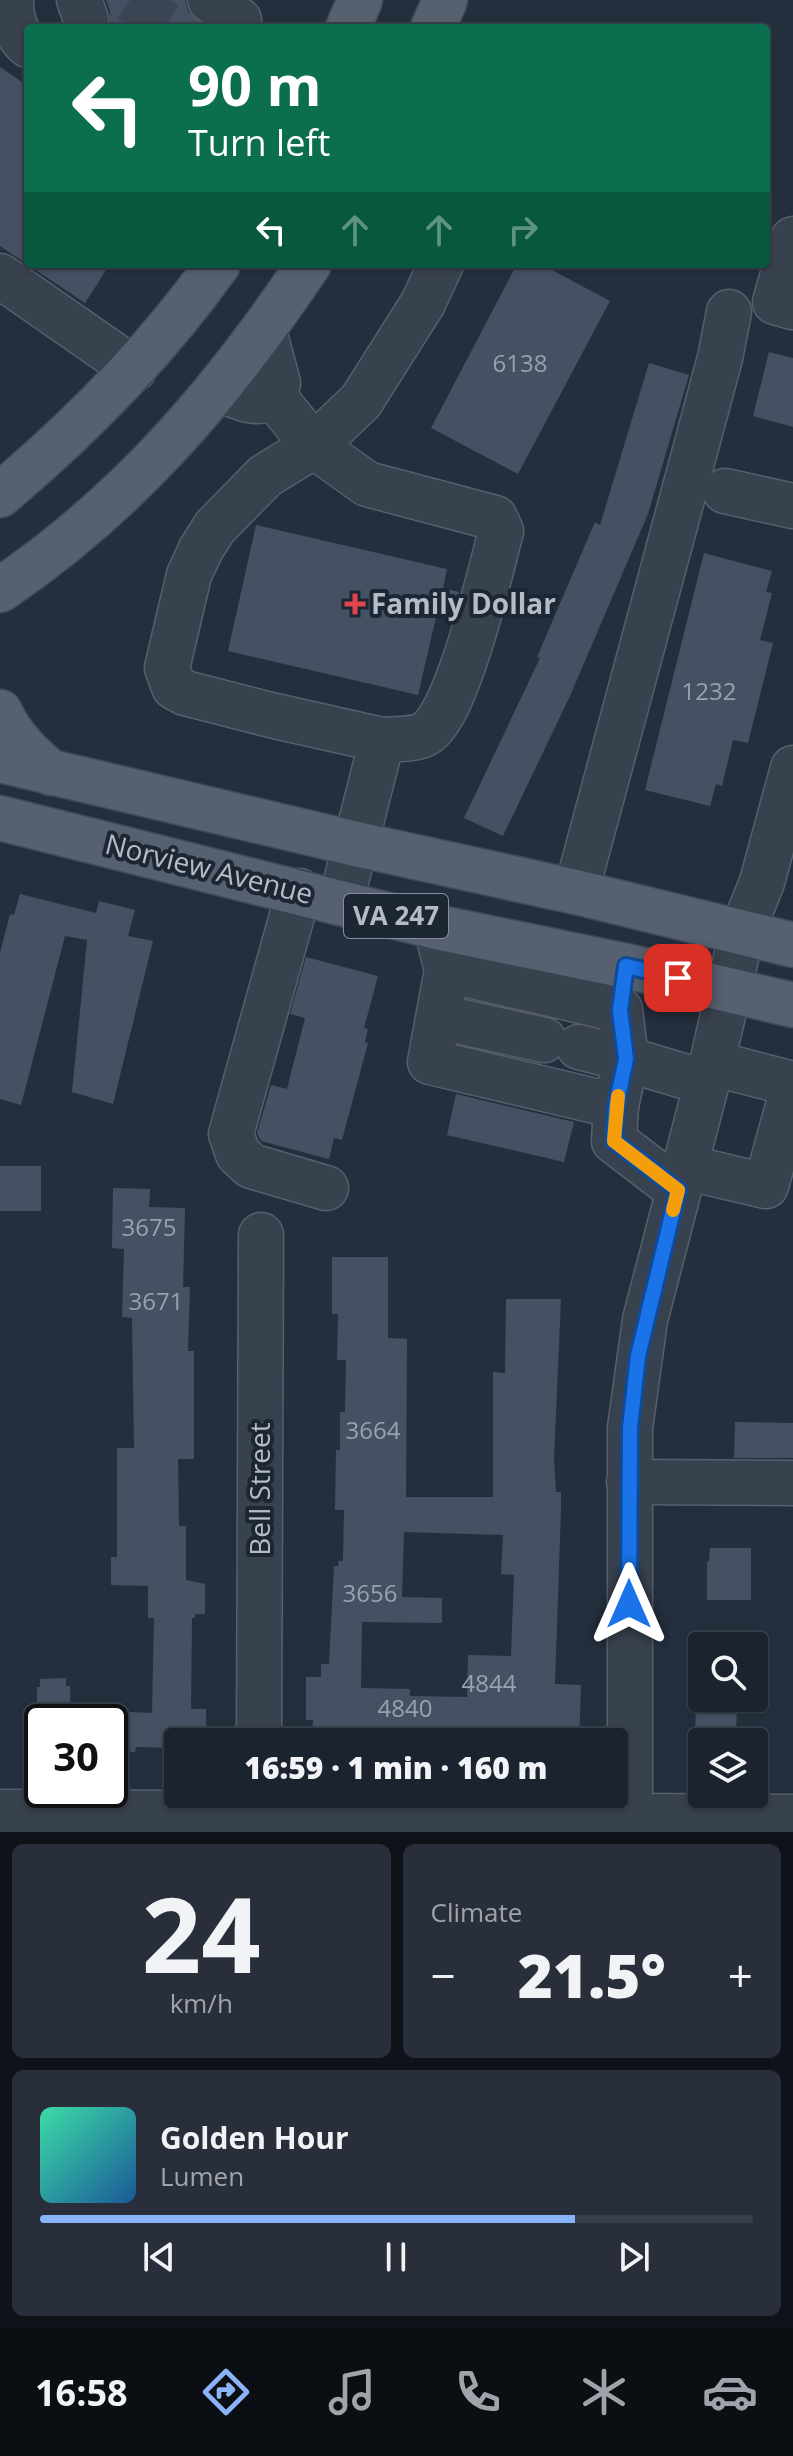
<!DOCTYPE html>
<html lang="en">
<head>
<meta charset="utf-8">
<style>
  :root { --surface:#1b232e; --page:#282f3a; --text:#f1f3f6; --muted:#a0a4aa; --line:#39404a; --accent:#8ab4f8 }
  body { margin:0; font-family:"Open Sans",sans-serif; background:var(--page); color:var(--text); height:100vh; display:flex; flex-direction:column; font-size:30px; white-space:nowrap }
  * { box-sizing:border-box; margin:0 }
  p { font-size:26px; color:var(--muted) }
  .icon { flex:none; width:44px; height:44px; fill:none; stroke:currentColor; stroke-width:2; stroke-linecap:round; stroke-linejoin:round }
  .map { position:relative; height:1832px; overflow:hidden }
  .sheet { display:flex; flex-direction:column; gap:12px; padding:12px; background:#0f1319; flex:1 }
  .sheet>* { flex:none }
  .banner { position:absolute; left:24px; top:24px; width:746px; height:244px; border-radius:8px; box-shadow:0 2px 6px #0004,0 0 0 2px var(--line); background:#0b6e4f; color:#fff; overflow:hidden }
  .controls { position:absolute; left:688px; top:1632px; display:grid; gap:16px }
  .controls a { display:grid; place-items:center; width:80px; height:80px; border-radius:8px; background:var(--surface); box-shadow:0 2px 6px #0004,0 0 0 2px var(--line); font-size:40px }
  .speed { position:absolute; left:24px; top:1704px; display:flex; gap:16px; font-size:40px; font-weight:700; text-align:center }
  .speed>* { display:grid; place-content:center; width:104px; height:104px; border-radius:50%; background:var(--surface); box-shadow:0 2px 6px #0004,0 0 0 2px var(--line); line-height:1 }
  .speed .limit { border:4px solid #111; border-radius:12px; background:#fff; color:#111 }
  .pin { position:absolute; display:grid; place-items:center; width:68px; height:68px; color:#fff; margin:-34px; border-radius:16px; box-shadow:0 4px 12px #0006 }
  .me { position:absolute; width:88px; margin:-44px; rotate:0deg; stroke-linejoin:round; filter:drop-shadow(0 0 6px #0008) }
  .turn { display:flex; align-items:center; gap:28px; height:168px; padding:0 32px; font-size:36px }
  .turn .icon { width:104px; height:104px; stroke-width:2.5 }
  .turn b { display:block; font-size:56px; line-height:68px }
  .lanes { display:flex; align-items:center; height:76px; padding:0 32px; background:#0003; justify-content:center; gap:40px; direction:ltr }
  .lanes .off { opacity:.35 }
  .big { font-size:60px; font-weight:800; line-height:1.1 }
  .sheet .tile { flex:1; display:flex; flex-direction:column; justify-content:center; gap:12px; min-width:0; padding:0 28px; border-radius:12px; background:var(--page) }
  .sheet .dial { align-items:center; gap:0 }
  .dial b { font-size:104px; line-height:1 }
  .song { display:flex; align-items:center; gap:24px }
  .cover { width:96px; height:96px; border-radius:12px; background:linear-gradient(135deg,hsl(160 70% 55%),hsl(210 70% 35%)) }
  .played { height:8px; border-radius:4px; background:linear-gradient(90deg,var(--accent) 75%,var(--line) 75%) }
  .keys { display:flex; justify-content:space-around; direction:ltr }
  .heat { display:flex; justify-content:space-between; align-items:center; font-size:44px; direction:ltr }
  .sheet .tiles { flex:1; display:grid; gap:12px; grid-template-columns:1fr 1fr }
  .tile:last-child { grid-column:span 2 }
  .trip { position:absolute; left:164px; top:1728px; width:464px; height:80px; border-radius:8px; background:var(--surface); box-shadow:0 2px 6px #0004,0 0 0 2px var(--line); font-weight:800; line-height:80px; text-align:center }
  .tabs { display:flex; height:128px; justify-content:space-around; align-items:center; background:#0b0e12; color:var(--muted) }
  .tabs .icon { width:56px; height:56px }
  .tabs .active { color:var(--accent) }
  .tabs b { font-size:36px; color:var(--text) }
  .map>svg:first-child { display:block }
  .building { fill:#455162; fill-rule:evenodd }
  .lines { fill:none; stroke-linecap:round; stroke-linejoin:round }
  .minor-tunnel { stroke:#3a4453; stroke-width:44; stroke-dasharray:44 22; stroke-linecap:butt }
  .minor-casing { stroke:#565f6c; stroke-width:47 }
  .major-casing { stroke:#414a57; stroke-width:47 }
  .minor { stroke:#38414e; stroke-width:44 }
  .major { stroke:#56606e; stroke-width:44 }
  .route-casing { stroke:#114b97; stroke-width:20 }
  .route { stroke:#1a73e8; stroke-width:14 }
  .slow { stroke:#f59e0b; stroke-width:14 }
  .health-dot { fill:#e0444e; stroke:#1d2633; stroke-width:3 }
  .labels { text-anchor:middle; stroke-width:8; stroke-linejoin:round; paint-order:stroke }
  .number-label { font-size:24px; fill:#98a1af }
  .shield { fill:#1d2633; stroke:#878f9c; stroke-width:2 }
  .shield-label { font-size:26px; font-weight:bold; fill:#b4bcc9 }
  .poi-label { font-size:28px; font-weight:bold; fill:#b4bcc9; stroke:#1d2633; text-anchor:start }
  .street-label { font-size:28px; fill:#b4bcc9; stroke:#1d2633 }
</style>
</head>
<body>
<div class="map">
<svg width="793" height="1832" viewBox="0 0 793 1832">
  <rect width="100%" height="100%" fill="#242f3e"/>
  <g class="building">
    <polygon points="106,0 185,0 188,11 207,28 109,28 110,11"/>
    <polygon points="0,67 28,86 28,264 110,264 85,303 0,246"/>
    <polygon points="517,264 541,264 610,301 518,474 431,428"/>
    <polygon points="769,352 793,358 793,427 753,416"/>
    <polygon points="649,363 689,375 648,514 570,696 503,836 464,818 540,658 537,657 595,522 600,525"/>
    <polygon points="256,525 447,569 443,588 459,592 452,617 437,613 418,695 228,651"/>
    <polygon points="704,553 772,571 766,592 772,593 760,640 773,643 748,743 733,740 722,786 716,784 710,806 645,790"/>
    <polygon points="20,894 96,913 99,901 135,910 128,936 153,941 113,1104 72,1092 87,940 65,936 21,1105 0,1099 0,953 10,914 14,915"/>
    <polygon points="306,957 378,976 364,1028 368,1029 365,1042 368,1043 342,1140 334,1138 329,1159 261,1141 257,1133 271,1085 287,1089 305,1018 290,1014"/>
    <polygon points="456,1094 574,1122 564,1162 447,1135"/>
    <rect x="0" y="1166" width="41" height="45"/>
    <polygon points="113,1188 150,1189 149,1207 185,1208 183,1287 190,1287 188,1351 194,1351 194,1459 178,1459 179,1526 186,1526 186,1580 205,1584 205,1614 195,1614 195,1618 192,1618 191,1709 206,1709 206,1742 178,1742 178,1748 136,1747 135,1752 110,1751 110,1711 152,1713 154,1618 148,1618 148,1586 111,1585 111,1557 117,1557 117,1448 134,1448 132,1318 122,1317 124,1249 112,1248"/>
    <path d="M332,1257H388V1338L407,1339L406,1497H493V1372L505,1373L506,1299H561L554,1460L556,1492H561V1508L555,1684L581,1685L579,1742H526V1732L474,1731L473,1738L426,1737V1742L312,1740L313,1720H306V1677H321V1664H329L334,1566H339L338,1561H343L344,1510H335L336,1450H340V1412H345L346,1360H337L338,1314H332ZM404,1532L503,1535L501,1574L514,1575L511,1656L468,1655L467,1697L410,1696V1689L361,1688L362,1622L442,1623V1598L402,1597Z"/>
    <polygon points="735,1422 793,1423 793,1458 734,1458"/>
    <polygon points="710,1548 751,1548 751,1600 707,1600 707,1561 709,1562"/>
    <polygon points="66,1678 66,1686 70,1686 71,1722 37,1722 37,1687 40,1687 40,1679"/>
    <polygon points="696,1698 737,1698 736,1742 695,1742"/>
  </g>
  <g class="lines">
    <polyline class="minor-tunnel" points="130,0 173,28"/>
    <defs>
      <g id="minor">
        <path d="M11,0C11,17 15,34 28,45"/>
        <polyline points="79,0 86,19"/>
        <polyline points="210,0 239,20 240,28"/>
        <polyline points="793,239 775,302 793,307"/>
        <polyline points="0,276 134,369"/>
        <path d="M219,389C237,396 255,407 274,397L278,383L264,331"/>
        <path d="M274,397L314,446L367,484L495,518L501,531C491,569 457,718 425,734C414,740 394,739 382,740"/>
        <polyline points="725,491 793,506"/>
        <polyline points="299,891 231,1134 238,1154 251,1166 326,1188"/>
        <polyline points="576,892 720,358 729,312"/>
        <polyline points="341,901 382,740 275,716 185,693 174,687 167,668 189,575 201,549 215,527 265,476 314,446 361,401 423,303 441,264"/>
        <polyline points="436,927 447,970 430,1062 616,1106 626,1059 579,1047"/>
        <polyline points="447,970 620,1010 626,1059 707,1083"/>
        <polyline points="439,1017 544,1040"/>
        <polyline points="712,1063 793,1084"/>
        <polyline points="616,1106 614,1141 678,1190"/>
        <polyline points="685,1167 766,1186 793,1088"/>
        <polyline points="629,1482 793,1483"/>
        <polyline points="259,1742 261,1235"/>
        <polyline points="0,1812 793,1817"/>
        <polyline points="630,1832 630,1428 645,1320 712,1063 742,932 762,882 793,768"/>
      </g>
      <g id="major">
        <polyline points="348,28 360,0"/>
        <polyline points="433,28 445,0"/>
        <path d="M0,495C82,426 156,351 218,264"/>
        <path d="M0,590C129,503 223,392 309,264"/>
        <path d="M0,712C12,738 29,754 51,773"/>
        <polyline points="0,760 356,844 576,892 793,945"/>
        <polyline points="0,818 436,927 626,966 793,1005"/>
      </g>
    </defs>
    <use href="#minor" class="minor-casing"/>
    <use href="#major" class="major-casing"/>
    <use href="#minor" class="minor"/>
    <use href="#major" class="major"/>
  </g>
  <g class="lines">
    <defs>
      <polyline id="route" points="629,1604 630,1428 638,1356 678,1190 614,1141 616,1106 626,1059 620,1010 626,966 678,978"/>
    </defs>
    <use href="#route" class="route-casing"/>
    <use href="#route" class="route"/>
    <polyline class="slow" points="618,1096 614,1141 678,1190 673,1210"/>
  </g>
  <path class="health-dot" d="M351 592h8v8h8v8h-8v8h-8v-8h-8v-8h8z"/>
  <g class="labels">
    <g class="number-label">
      <text x="520" y="372">6138</text>
      <text x="709" y="700">1232</text>
      <text x="149" y="1236">3675</text>
      <text x="156" y="1310">3671</text>
      <text x="373" y="1439">3664</text>
      <text x="370" y="1602">3656</text>
      <text x="489" y="1692">4844</text>
      <text x="405" y="1717">4840</text>
    </g>
    <rect class="shield" x="344" y="894" width="104" height="44" rx="6"/>
    <g class="shield-label">
      <text x="396" y="925">VA 247</text>
    </g>
    <g class="poi-label">
      <text x="371" y="614">Family Dollar</text>
    </g>
    <g class="street-label">
      <text transform="translate(209 869) rotate(14)" y="10">Norview Avenue</text>
      <text transform="translate(260 1489) rotate(-90)" y="10">Bell Street</text>
    </g>
  </g>
</svg>
<div class="controls">
<a><svg class="icon" aria-label="search" viewBox="0 0 24 24"><circle cx="10" cy="10" r="6"/><path d="M15 15l6 6"/></svg></a>
<a><svg class="icon" aria-label="layers" viewBox="0 0 24 24"><path d="M12 4l9 5-9 5-9-5zM3 14l9 5 9-5"/></svg></a>
</div>
<div class="speed"><div class="limit">30</div></div>
<div class="pin" style="left:678px;top:978px;background:#d93025"><svg class="icon" aria-label="arrive" viewBox="0 0 24 24"><path d="M6 21V4h12l-3 4 3 4H6"/></svg></div>
<svg class="me" style="left:629px;top:1604px" viewBox="-20 -20 40 40"><path d="M0-17L14 15 0 8-14 15z" fill="#1a73e8" stroke="#fff" stroke-width="4"/></svg>
<div class="trip">16:59 · 1 min · 160 m</div>
<div class="banner">
<div class="turn"><svg class="icon" aria-label="left" viewBox="0 0 24 24"><path d="M17 20v-9H6M10 6l-5 5 5 5"/></svg><div><b>90 m</b>Turn left</div></div>
<div class="lanes"><svg class="icon" aria-label="left" viewBox="0 0 24 24"><path d="M17 20v-9H6M10 6l-5 5 5 5"/></svg><svg class="icon off" aria-label="ahead" viewBox="0 0 24 24"><path d="M12 20V5M6 11l6-6 6 6"/></svg><svg class="icon off" aria-label="ahead" viewBox="0 0 24 24"><path d="M12 20V5M6 11l6-6 6 6"/></svg><svg class="icon off" aria-label="right" viewBox="0 0 24 24"><path d="M7 20v-9h11M14 6l5 5-5 5"/></svg></div>
</div>
</div>
<section class="sheet">
<div class="tiles">
<div class="tile dial"><b>24</b><p>km/h</p></div>
<div class="tile"><p>Climate</p>
<div class="heat"><a>−</a><b class="big">21.5°</b><a>+</a></div>
</div>
<div class="tile">
<div class="song"><i class="cover"></i><div><b>Golden Hour</b><p>Lumen</p></div></div>
<div class="played"></div>
<div class="keys"><svg class="icon" aria-label="previous" viewBox="0 0 24 24"><path d="M18 5L8 12l10 7zM5 5v14"/></svg><svg class="icon" aria-label="pause" viewBox="0 0 24 24"><path d="M8 5v14M16 5v14"/></svg><svg class="icon" aria-label="next" viewBox="0 0 24 24"><path d="M6 5l10 7-10 7zM19 5v14"/></svg></div>
</div>
</div>
</section>
<nav class="tabs">
<b>16:58</b>
<svg class="icon active" aria-label="directions" viewBox="0 0 24 24"><path d="M12 3l9 9-9 9-9-9zM9 14v-3h6M13 9l2 2-2 2"/></svg>
<svg class="icon" aria-label="music" viewBox="0 0 24 24"><path d="M9 18V5l10-2v13"/><circle cx="6" cy="18" r="3"/><circle cx="16" cy="16" r="3"/></svg>
<svg class="icon" aria-label="phone" viewBox="0 0 24 24"><path d="M5 4h4l2 5-3 2q2 4 5 5l2-3 5 2v4C11 20 4 13 5 4z"/></svg>
<svg class="icon" aria-label="climate" viewBox="0 0 24 24"><path d="M12 3v18M4 7l16 10M4 17L20 7"/></svg>
<svg class="icon" aria-label="car" viewBox="0 0 24 24"><path d="M5 17H2v-5l4-1 3-4h7l3 4 3 1v5h-3M9 17h6M6 11h13"/><circle cx="7" cy="17" r="2"/><circle cx="17" cy="17" r="2"/></svg>
</nav>
</body>
</html>
